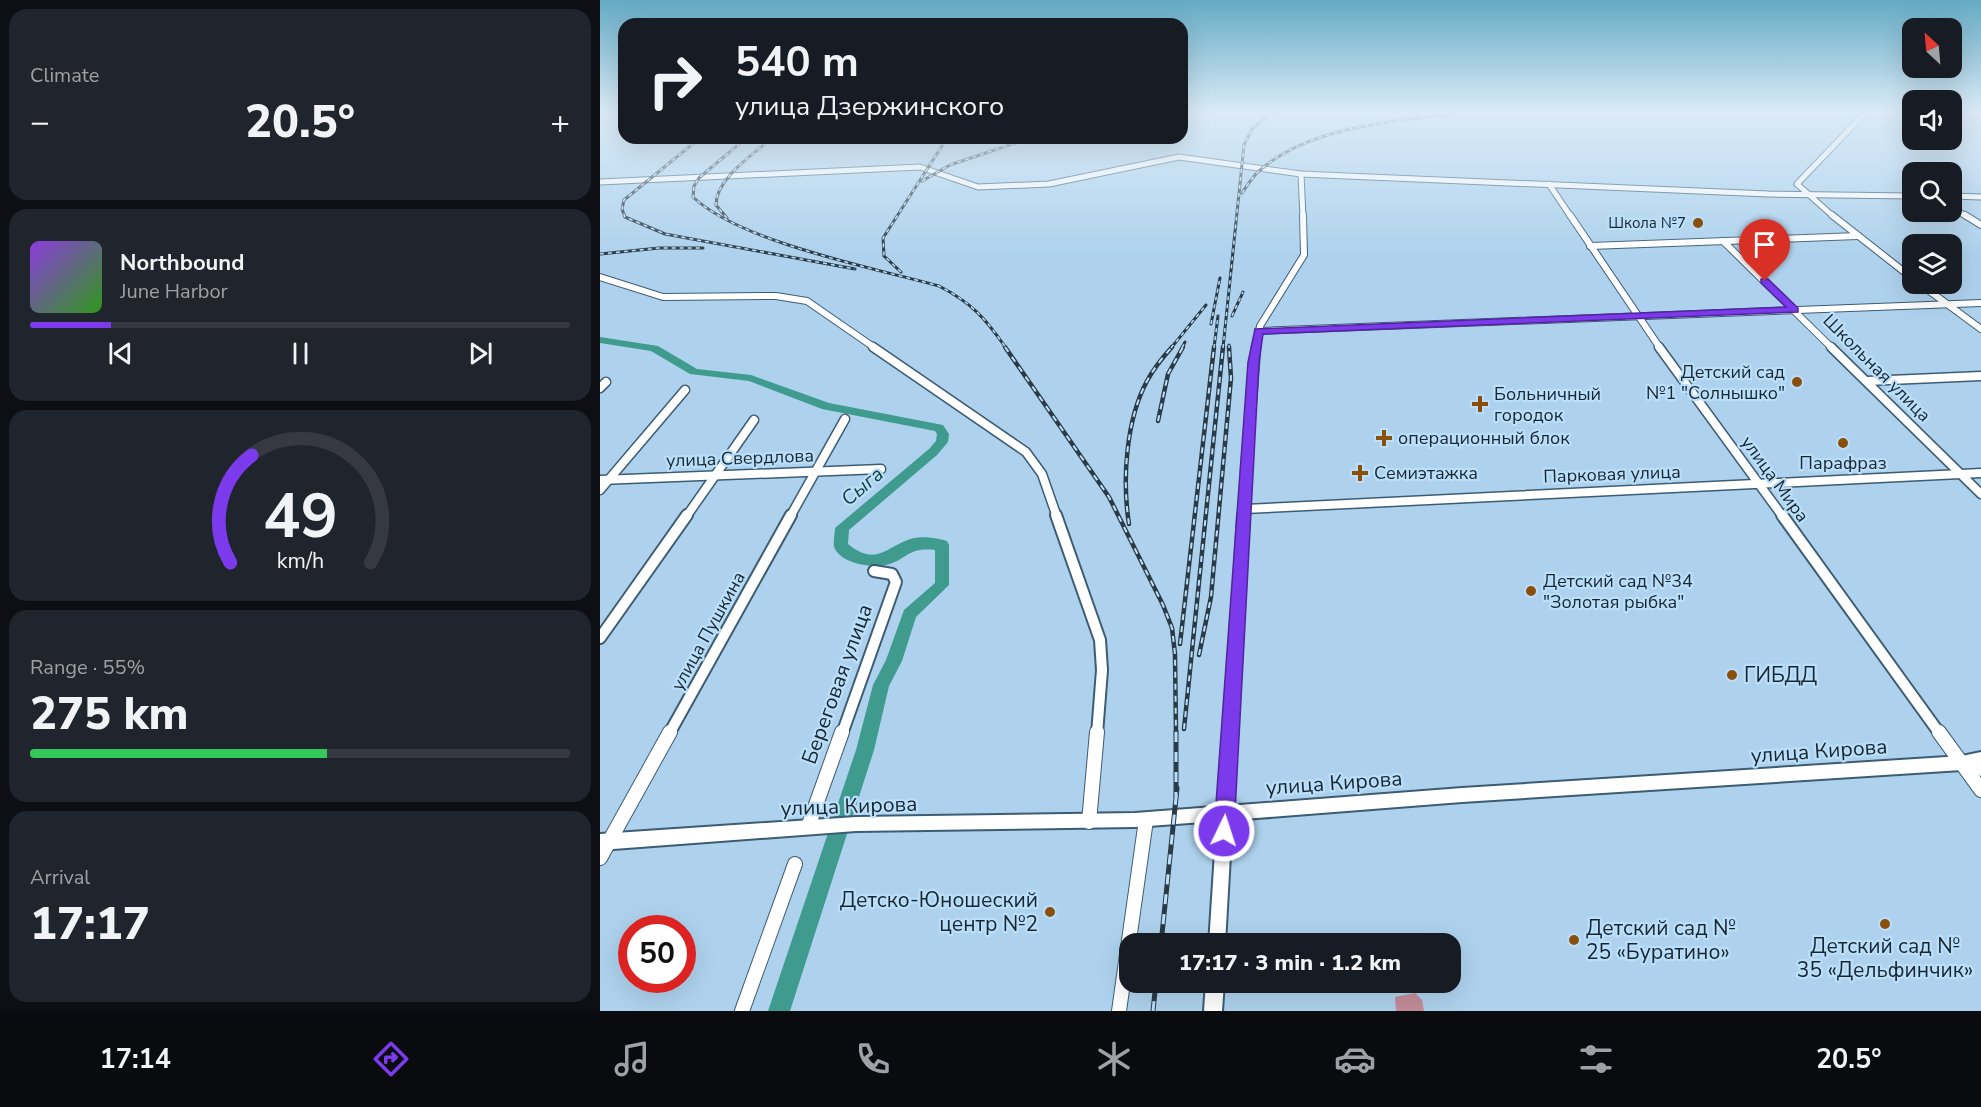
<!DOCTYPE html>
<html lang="en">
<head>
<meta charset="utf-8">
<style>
  :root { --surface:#171b24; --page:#20242c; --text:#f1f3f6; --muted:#9ea1a6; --line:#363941; --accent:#7c3aed }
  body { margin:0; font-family:"Nunito Sans",sans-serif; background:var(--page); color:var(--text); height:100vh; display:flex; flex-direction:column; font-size:22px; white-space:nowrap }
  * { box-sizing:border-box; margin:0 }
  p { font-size:20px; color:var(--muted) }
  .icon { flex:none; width:33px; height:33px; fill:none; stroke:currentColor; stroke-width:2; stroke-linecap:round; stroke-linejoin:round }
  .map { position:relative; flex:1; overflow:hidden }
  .details { display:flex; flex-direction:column; gap:9px; padding:9px; background:#0d0f14; width:600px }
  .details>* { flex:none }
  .hud { position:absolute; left:18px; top:18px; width:570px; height:126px; border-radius:18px; box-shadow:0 6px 24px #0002; background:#171b24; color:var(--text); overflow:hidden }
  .needle { width:39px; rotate:334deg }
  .fabs { position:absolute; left:1302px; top:18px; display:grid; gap:12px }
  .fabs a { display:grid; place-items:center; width:60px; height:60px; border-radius:12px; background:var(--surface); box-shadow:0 6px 24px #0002; font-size:30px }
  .speed { position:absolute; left:18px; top:915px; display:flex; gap:12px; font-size:30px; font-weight:700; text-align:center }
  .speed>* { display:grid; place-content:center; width:78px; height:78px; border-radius:50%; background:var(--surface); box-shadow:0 6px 24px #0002; line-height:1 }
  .speed .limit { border:9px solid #d22; background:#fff; color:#111 }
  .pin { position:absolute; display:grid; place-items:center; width:51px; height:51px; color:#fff; margin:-62px -26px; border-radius:50% 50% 50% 0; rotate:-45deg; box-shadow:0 0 6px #0007 }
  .pin .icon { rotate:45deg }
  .me { position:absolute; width:66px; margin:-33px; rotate:4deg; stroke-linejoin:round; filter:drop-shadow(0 0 4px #0008) }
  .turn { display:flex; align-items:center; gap:21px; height:126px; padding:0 18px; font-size:27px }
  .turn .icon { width:78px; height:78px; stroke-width:2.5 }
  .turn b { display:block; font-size:42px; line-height:51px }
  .big { font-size:45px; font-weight:800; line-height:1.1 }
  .details .tile { flex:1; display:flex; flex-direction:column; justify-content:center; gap:9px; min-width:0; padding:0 21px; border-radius:18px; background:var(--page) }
  .details .dial { align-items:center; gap:0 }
  .dial svg { height:156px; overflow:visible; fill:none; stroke:var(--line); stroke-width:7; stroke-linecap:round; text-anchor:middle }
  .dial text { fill:var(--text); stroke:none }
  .song { display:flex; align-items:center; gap:18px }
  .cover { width:72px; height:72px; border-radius:9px; background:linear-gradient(135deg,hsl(270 70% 55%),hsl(110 70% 35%)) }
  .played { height:6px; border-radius:3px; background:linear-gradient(90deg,var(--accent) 15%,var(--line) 15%) }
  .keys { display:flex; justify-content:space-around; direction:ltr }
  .heat { display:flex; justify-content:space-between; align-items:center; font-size:33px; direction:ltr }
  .charge { height:9px; border-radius:4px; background:linear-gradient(90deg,#34c759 55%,var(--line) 0) }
  .trip { position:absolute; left:519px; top:933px; width:342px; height:60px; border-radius:18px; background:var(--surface); box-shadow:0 6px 24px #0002; font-weight:800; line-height:60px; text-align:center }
  .tab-bar { display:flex; height:96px; justify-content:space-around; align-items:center; background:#090b0e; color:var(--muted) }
  .tab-bar .icon { width:42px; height:42px }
  .tab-bar .on { color:var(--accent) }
  .tab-bar b { font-size:27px; color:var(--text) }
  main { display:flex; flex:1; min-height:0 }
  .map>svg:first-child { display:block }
  .green { fill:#c48d9b }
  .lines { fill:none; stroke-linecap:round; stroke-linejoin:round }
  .river { fill:#3e9b8d; fill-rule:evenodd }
  .minor-far4-casing { stroke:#3c5c74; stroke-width:7 }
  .minor-far3-casing { stroke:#3c5c74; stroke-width:8 }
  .minor-far2-casing { stroke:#3c5c74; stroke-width:11 }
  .minor-far1-casing { stroke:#3c5c74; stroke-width:14 }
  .minor-casing { stroke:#3c5c74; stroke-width:16 }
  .major-casing { stroke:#3c5c74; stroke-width:4 }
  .minor-far4 { stroke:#fff; stroke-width:5 }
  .minor-far3 { stroke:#fff; stroke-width:6 }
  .minor-far2 { stroke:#fff; stroke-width:8 }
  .minor-far1 { stroke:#fff; stroke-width:10 }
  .minor { stroke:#fff; stroke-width:14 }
  .major { fill:#fff; fill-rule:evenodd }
  .rail-far2-casing { stroke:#2a3a46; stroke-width:3 }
  .rail-far1-casing { stroke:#2a3a46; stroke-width:4.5 }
  .rail-casing { stroke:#2a3a46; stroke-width:5 }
  .rail-far2 { stroke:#badffb; stroke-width:1.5; stroke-dasharray:4; stroke-linecap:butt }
  .rail-far1 { stroke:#badffb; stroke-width:2; stroke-dasharray:6; stroke-linecap:butt }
  .rail { stroke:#badffb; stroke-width:3; stroke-dasharray:10; stroke-linecap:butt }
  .route { fill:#7c3aed; stroke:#51269a; stroke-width:1.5 }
  .poi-dot { fill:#8b4f0c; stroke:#badffb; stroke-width:2 }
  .labels { text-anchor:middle; stroke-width:4.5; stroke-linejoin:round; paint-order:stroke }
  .far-poi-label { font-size:15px; fill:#182630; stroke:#badffb; text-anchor:end }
  .street-label { font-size:18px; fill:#182630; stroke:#badffb }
  .poi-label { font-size:18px; fill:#182630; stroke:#badffb; text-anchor:start }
  .water-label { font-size:20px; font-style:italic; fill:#123d36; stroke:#badffb }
  .near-poi-label { font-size:21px; fill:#182630; stroke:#badffb; text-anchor:start }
  .near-street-label { font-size:21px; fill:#182630; stroke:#badffb }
</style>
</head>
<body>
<main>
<section class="details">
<div class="tile"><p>Climate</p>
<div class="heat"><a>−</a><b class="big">20.5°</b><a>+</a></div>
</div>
<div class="tile">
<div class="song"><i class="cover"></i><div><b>Northbound</b><p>June Harbor</p></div></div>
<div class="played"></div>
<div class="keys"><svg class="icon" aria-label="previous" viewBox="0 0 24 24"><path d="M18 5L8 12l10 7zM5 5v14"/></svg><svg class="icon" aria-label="pause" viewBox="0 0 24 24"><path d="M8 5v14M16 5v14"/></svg><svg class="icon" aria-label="next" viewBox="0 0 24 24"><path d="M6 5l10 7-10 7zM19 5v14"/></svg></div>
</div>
<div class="tile dial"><svg viewBox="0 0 100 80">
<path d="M14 69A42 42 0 1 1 86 69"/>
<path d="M14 69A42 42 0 0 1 25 14" stroke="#7c3aed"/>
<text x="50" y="56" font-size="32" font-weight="700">49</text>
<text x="50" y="72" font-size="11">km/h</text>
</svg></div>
<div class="tile"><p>Range · 55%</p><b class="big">275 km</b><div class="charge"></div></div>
<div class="tile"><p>Arrival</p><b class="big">17:17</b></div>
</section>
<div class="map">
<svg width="1381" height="1011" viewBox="0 0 1381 1011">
  <rect width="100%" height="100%" fill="#aed2ed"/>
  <polygon class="green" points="815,993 822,1000 824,1011 796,1011 795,997"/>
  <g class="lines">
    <path class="river" d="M0,337L58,346L97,369L151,375L229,403L343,425L349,434L348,442L337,455L249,530L248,544C277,568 287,545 314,538C323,536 338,538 347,541L349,545V585L316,617L302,661L289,686L274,750L190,1011H168L256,750L273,685L286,660L304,610L335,583V550C306,547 308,560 286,565C271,568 241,564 234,547C233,542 235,533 235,528L329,449L336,441L337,434L335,431L222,409L149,381L90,374L51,351L0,343Z"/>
    <defs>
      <g id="minor-far4">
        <polyline points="701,174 703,217"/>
        <polyline points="0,182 320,167 378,187 449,184 579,157 701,174 1168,194 1312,196"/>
        <polyline points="949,184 971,217"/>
        <polyline points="1352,196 1381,197"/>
        <polyline points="1352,207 1367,217"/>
        <polyline points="1234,217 1197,184 1265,113"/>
      </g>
      <g id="minor-far3">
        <polyline points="970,215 1060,348"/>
        <polyline points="1232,215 1312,278"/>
        <polyline points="1365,215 1381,225"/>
        <polyline points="1123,241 1232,348"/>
        <polyline points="990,246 1258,236"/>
        <polyline points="0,277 63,297 176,296 207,301 275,348"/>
        <polyline points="1320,284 1381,329"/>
        <polyline points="658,331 1381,303"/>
        <polyline points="656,348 660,326 704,255 703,215"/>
      </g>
      <g id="minor-far2">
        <polyline points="273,347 426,452 442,474 457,517"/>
        <polyline points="1059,347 1183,517"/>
        <polyline points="1231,347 1381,494"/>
        <polyline points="1267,381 1381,376"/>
        <polyline points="0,388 6,382"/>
        <polyline points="0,480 281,469"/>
        <polyline points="0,490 85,390"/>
        <polyline points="645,509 1381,473"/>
        <polyline points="86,517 154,420"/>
        <polyline points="190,517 245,419"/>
        <polyline points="643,517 656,347"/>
      </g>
      <g id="minor-far1">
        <polyline points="456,515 500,640 502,670 497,734"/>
        <polyline points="1182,515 1340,734"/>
        <polyline points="0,638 87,515"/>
        <polyline points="69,734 191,515"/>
        <polyline points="242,734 296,582 292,574 274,571"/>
        <polyline points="630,734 643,515"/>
      </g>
      <g id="minor">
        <polyline points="1339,732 1381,790"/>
        <polyline points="625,812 630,732"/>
        <polyline points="489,822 497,732"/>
        <polyline points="208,827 242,732"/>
        <polyline points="0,858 70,732"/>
        <polyline points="142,1011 195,864"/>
        <polyline points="519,1011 546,820"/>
      </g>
      <g id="major">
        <polygon points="1381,752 1381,776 1362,770 862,802 632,820 625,944 609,944 617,821 535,827 256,831 0,850 0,834 256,817 535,813 862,788 1362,756"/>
        <polygon points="606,982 624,982 622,1011 604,1011"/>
      </g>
    </defs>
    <use href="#minor-far4" class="minor-far4-casing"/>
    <use href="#minor-far3" class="minor-far3-casing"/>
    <use href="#minor-far2" class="minor-far2-casing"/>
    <use href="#minor-far1" class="minor-far1-casing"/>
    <use href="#minor" class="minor-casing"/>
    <use href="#major" class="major-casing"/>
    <use href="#minor-far4" class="minor-far4"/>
    <use href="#minor-far3" class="minor-far3"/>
    <use href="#minor-far2" class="minor-far2"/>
    <use href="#minor-far1" class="minor-far1"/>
    <use href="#minor" class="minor"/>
    <use href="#major" class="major"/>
    <defs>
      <g id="rail-far2">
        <polyline points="100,138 24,200 22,209 25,217 65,234 255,269"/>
        <path d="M146,138L99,178L94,186L93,197C140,242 274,268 339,286C372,303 385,318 406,348"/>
        <polyline points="322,181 350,165 430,138"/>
        <path d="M642,193C647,186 652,177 659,171C710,126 789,123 853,113"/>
        <path d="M127,218L116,205C116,178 153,155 172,138"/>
        <polyline points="0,254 59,248 103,248"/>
        <polyline points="301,272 284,256 283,238 347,138"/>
        <polyline points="632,316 643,292"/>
        <polyline points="611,324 620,278"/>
        <polyline points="629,345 629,348"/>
        <polyline points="571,348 606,305"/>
        <polyline points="582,348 585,342"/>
        <polyline points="614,348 618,316"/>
        <polyline points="623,348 644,145 652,129 671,113"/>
      </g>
      <g id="rail-far1">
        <polyline points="405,347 509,497 563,605 572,628 575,654 576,734"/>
        <polyline points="558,421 568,374 583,347"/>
        <path d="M529,524C522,480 526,420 547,381C554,368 563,357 572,347"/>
        <polyline points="580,644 614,347"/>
        <polyline points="599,655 611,597 631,378 629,347"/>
        <polyline points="584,729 623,347"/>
      </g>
      <g id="rail">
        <polyline points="576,732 576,796"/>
        <polyline points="561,944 577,788"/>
        <polyline points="553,1011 556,982"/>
      </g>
    </defs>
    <use href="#rail-far2" class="rail-far2-casing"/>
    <use href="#rail-far1" class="rail-far1-casing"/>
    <use href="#rail" class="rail-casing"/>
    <use href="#rail-far2" class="rail-far2"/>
    <use href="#rail-far1" class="rail-far1"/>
    <use href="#rail" class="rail"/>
  </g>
  <linearGradient id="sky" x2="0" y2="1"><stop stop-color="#64aac4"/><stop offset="0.44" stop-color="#dbebf7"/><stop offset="1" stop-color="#dbebf7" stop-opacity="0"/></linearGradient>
  <rect width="1381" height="255" fill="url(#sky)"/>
  <polygon class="route" points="1161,279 1168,279 1198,308 1198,312 663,334 659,362 634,831 631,838 624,841 617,838 614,831 648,362 655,329 1186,307 1161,283"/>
  <g class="poi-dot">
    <circle cx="1098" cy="223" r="6"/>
    <circle cx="1197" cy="382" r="6"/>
    <path d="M877 395h6v6h6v6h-6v6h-6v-6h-6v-6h6z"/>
    <path d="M781 429h6v6h6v6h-6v6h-6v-6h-6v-6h6z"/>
    <circle cx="1243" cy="443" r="6"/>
    <path d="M757 464h6v6h6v6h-6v6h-6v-6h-6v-6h6z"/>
    <circle cx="931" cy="591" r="6"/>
    <circle cx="1132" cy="675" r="6"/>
    <circle cx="450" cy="912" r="6"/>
    <circle cx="1285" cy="924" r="6"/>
    <circle cx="974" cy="940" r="6"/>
  </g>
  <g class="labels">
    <g class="far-poi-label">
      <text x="1086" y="228">Школа №7</text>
    </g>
    <g class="street-label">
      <text transform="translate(1277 368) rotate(45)" y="6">Школьная улица</text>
      <text transform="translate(140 458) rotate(-2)" y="6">улица Свердлова</text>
      <text transform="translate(1012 474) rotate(-2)" y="6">Парковая улица</text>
      <text transform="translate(1175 479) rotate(54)" y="6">улица Мира</text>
      <text transform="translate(108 631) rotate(-61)" y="6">улица Пушкина</text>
    </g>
    <g class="poi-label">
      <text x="1185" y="378" text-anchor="end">Детский сад<tspan x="1185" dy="21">№1 "Солнышко"</tspan></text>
      <text x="894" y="400">Больничный<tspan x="894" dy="21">городок</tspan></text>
      <text x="798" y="444">операционный блок</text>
      <text x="1243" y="469" text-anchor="middle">Парафраз</text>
      <text x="774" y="479">Семиэтажка</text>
      <text x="943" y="587">Детский сад №34<tspan x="943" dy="21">"Золотая рыбка"</tspan></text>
    </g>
    <g class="water-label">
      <text transform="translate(262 486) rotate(-40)" y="7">Сыга</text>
    </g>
    <g class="near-poi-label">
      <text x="1144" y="682">ГИБДД</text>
      <text x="438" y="907" text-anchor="end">Детско-Юношеский<tspan x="438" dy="24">центр №2</tspan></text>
      <text x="986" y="935">Детский сад №<tspan x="986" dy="24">25 «Буратино»</tspan></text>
      <text x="1285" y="953" text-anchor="middle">Детский сад №<tspan x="1285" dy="24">35 «Дельфинчик»</tspan></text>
    </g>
    <g class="near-street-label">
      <text transform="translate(237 684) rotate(-70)" y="7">Береговая улица</text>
      <text transform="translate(1219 751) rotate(-4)" y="7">улица Кирова</text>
      <text transform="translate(734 783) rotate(-4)" y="7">улица Кирова</text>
      <text transform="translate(249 806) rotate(-2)" y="7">улица Кирова</text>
    </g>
  </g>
</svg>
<div class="fabs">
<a><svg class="needle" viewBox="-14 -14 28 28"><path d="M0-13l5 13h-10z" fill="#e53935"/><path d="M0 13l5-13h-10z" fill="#9ea1a6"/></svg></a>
<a><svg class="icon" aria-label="sound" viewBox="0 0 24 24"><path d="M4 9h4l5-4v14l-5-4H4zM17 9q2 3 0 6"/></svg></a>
<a><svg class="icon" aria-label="search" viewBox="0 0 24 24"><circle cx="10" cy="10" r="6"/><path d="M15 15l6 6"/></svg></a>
<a><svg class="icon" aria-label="layers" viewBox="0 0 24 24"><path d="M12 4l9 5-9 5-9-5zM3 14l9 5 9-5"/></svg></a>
</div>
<div class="speed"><div class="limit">50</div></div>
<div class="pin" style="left:1165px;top:281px;background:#d93025"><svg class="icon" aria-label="arrive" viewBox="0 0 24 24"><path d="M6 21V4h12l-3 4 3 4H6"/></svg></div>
<svg class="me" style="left:624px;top:831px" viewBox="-20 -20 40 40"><circle r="17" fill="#7c3aed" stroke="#fff" stroke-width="3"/><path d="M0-11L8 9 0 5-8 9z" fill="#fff"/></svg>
<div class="trip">17:17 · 3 min · 1.2 km</div>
<div class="hud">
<div class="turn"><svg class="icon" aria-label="right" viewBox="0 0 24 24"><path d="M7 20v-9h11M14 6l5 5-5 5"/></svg><div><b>540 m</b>улица Дзержинского</div></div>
</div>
</div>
</main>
<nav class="tab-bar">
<b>17:14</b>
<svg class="icon on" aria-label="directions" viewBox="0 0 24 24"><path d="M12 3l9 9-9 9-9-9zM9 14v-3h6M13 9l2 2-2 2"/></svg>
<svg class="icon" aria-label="music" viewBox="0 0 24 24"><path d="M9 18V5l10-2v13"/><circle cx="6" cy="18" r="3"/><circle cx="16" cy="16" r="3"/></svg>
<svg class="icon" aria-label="phone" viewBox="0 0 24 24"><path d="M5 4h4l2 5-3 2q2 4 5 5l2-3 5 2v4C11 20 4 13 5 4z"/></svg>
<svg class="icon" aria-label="climate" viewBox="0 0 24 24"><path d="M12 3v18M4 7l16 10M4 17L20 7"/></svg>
<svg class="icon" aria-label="car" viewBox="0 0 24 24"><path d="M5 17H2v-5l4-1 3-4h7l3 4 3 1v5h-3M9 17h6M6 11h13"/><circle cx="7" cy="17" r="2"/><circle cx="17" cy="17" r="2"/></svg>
<svg class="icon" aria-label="filters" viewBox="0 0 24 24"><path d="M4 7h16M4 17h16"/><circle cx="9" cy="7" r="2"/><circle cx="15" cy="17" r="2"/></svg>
<b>20.5°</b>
</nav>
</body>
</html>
